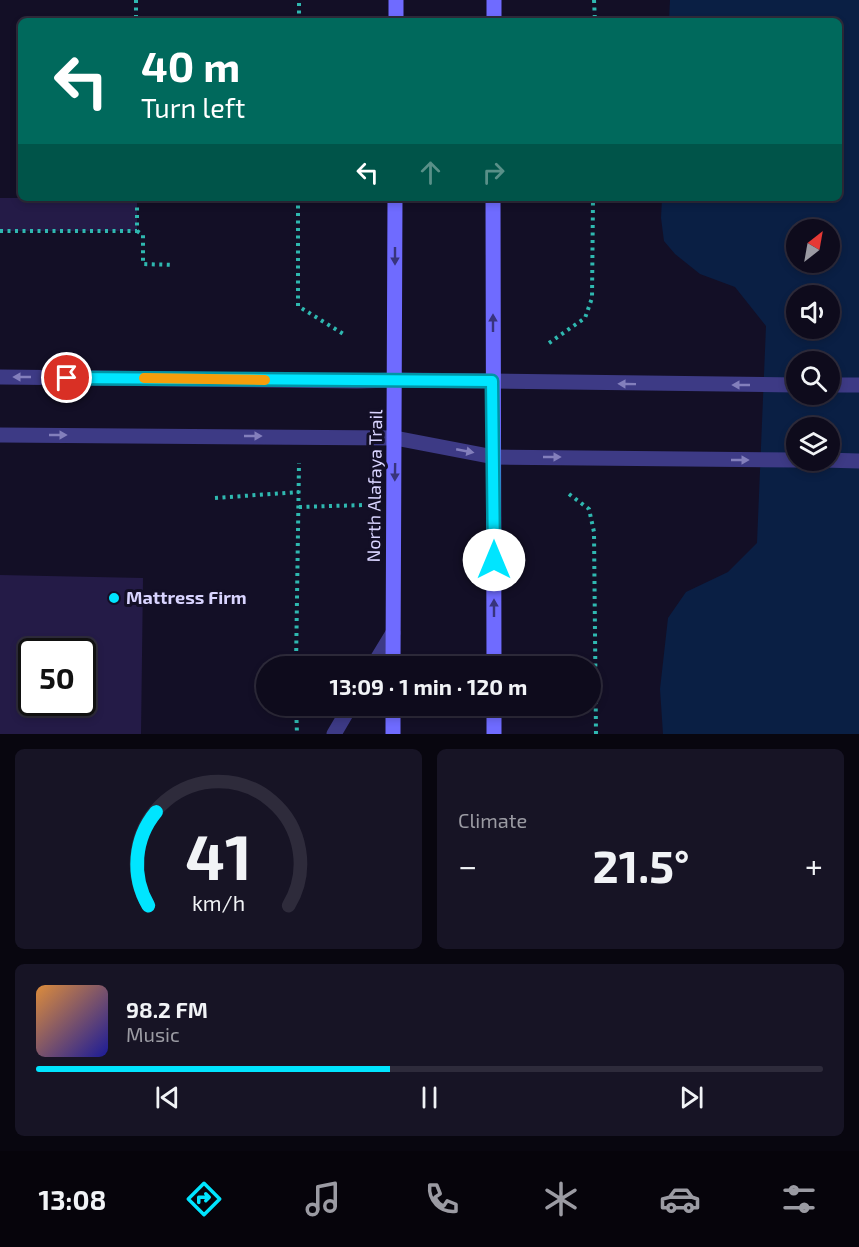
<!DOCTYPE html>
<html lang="en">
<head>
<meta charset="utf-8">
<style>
  :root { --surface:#0e0b1c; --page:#171425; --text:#f1f3f6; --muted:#9b9ba3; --line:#2e2b3b; --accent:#00e5ff }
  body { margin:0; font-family:"Exo 2",sans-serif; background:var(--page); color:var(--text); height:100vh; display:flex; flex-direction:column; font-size:22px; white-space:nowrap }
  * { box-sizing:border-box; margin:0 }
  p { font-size:20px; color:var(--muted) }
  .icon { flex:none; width:33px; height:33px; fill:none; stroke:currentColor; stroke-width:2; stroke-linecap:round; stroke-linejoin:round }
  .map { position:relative; height:734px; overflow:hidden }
  .panel { display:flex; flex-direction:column; gap:15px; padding:15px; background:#08060f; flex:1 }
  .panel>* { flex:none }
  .hud { position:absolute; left:18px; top:18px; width:824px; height:183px; border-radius:9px; box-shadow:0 3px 9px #0003,0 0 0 2px var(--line); background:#00695c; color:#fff; overflow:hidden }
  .needle { width:39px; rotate:31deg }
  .tools { position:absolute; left:786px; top:219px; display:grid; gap:12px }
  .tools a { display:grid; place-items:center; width:54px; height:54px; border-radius:50%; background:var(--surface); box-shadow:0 3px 9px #0003,0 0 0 2px var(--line); font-size:30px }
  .speed { position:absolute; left:18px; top:638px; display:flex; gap:12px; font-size:30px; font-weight:700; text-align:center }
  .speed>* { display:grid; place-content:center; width:78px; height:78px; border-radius:50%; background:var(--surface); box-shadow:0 3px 9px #0003,0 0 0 2px var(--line); line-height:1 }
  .speed .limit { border:3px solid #111; border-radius:9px; background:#fff; color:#111 }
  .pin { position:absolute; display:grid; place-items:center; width:51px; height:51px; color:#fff; margin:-26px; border:3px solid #fff; border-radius:50%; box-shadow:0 2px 6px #0007 }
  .me { position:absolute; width:66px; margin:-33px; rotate:0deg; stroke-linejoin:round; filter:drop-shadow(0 0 4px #0008) }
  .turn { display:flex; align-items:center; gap:21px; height:126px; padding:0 24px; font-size:27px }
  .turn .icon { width:78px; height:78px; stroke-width:2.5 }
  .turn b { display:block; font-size:42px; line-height:51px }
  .lanes { display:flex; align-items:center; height:57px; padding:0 24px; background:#0003; justify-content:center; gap:30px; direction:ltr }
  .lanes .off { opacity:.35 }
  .big { font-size:45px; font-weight:700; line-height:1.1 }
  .panel .card { flex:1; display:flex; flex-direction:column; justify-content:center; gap:9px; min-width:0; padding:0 21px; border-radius:9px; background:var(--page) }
  .panel .dial { align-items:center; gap:0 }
  .dial svg { height:156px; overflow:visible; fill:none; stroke:var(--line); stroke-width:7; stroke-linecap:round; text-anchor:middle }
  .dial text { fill:var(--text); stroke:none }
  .song { display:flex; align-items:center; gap:18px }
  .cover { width:72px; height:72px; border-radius:9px; background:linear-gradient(135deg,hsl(30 70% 55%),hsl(240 70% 35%)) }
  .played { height:6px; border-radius:3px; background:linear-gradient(90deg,var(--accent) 45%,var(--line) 45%) }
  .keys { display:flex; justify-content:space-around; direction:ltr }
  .heat { display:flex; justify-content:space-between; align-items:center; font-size:33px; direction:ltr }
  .panel .tiles { flex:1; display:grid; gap:15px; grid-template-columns:1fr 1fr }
  .card:last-child { grid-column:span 2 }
  .trip { position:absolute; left:256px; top:656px; width:345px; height:60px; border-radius:30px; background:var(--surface); box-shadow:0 3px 9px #0003,0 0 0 2px var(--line); font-weight:700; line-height:60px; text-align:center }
  .tabs { display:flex; height:96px; justify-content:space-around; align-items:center; background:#06040b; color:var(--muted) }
  .tabs .icon { width:42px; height:42px }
  .tabs .active { color:var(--accent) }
  .tabs b { font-size:27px; color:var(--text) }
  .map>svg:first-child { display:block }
  .water { fill:#0a1f44; fill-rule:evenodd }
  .building { fill:#241b47; fill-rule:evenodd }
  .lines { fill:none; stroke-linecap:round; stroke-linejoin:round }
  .path { stroke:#2fb8b0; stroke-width:4; stroke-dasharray:3 4.5; stroke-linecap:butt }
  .lane { stroke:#3d3a85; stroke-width:15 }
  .street { stroke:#3d3a85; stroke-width:15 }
  .secondary { stroke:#6f6bff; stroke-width:15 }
  .oneway { fill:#38347d }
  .oneway2 { fill:#837fbc }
  .route-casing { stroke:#0095a6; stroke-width:15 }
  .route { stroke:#00e5ff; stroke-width:10 }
  .slow { stroke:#f59e0b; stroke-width:10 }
  .poi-dot { fill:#00e5ff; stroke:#130f26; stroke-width:2 }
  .labels { text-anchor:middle; stroke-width:6; stroke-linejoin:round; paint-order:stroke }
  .street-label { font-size:18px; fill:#d9d4ff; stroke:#130f26 }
  .poi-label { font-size:18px; font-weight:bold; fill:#d9d4ff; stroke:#130f26; text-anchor:start }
</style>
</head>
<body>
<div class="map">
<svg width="859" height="734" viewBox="0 0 859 734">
  <rect width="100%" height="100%" fill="#130f26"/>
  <path class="water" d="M670,0H859V734H663L660,689L668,618L686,592L728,572L757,543L766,326L735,287L700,274L675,254L664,241L661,218L662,198H838V21H669ZM796,230H830V262H796ZM796,296H830V328H796ZM796,362H830V394H796ZM796,428H830V460H796Z"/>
  <g class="building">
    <rect x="0" y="198" width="137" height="33"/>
    <path d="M0,575L143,578L141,734H0ZM32,651H82V702H32Z"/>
  </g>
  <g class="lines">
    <g class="path">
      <polyline points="136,0 136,21"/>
      <polyline points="594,0 595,21"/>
      <polyline points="299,21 299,0"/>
      <polyline points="298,198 298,306 345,335"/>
      <polyline points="0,231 137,231 137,198"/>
      <polyline points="137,231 143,235 143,264 174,265"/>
      <polyline points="549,343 585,318 592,298 593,198"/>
      <polyline points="569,494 589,509 594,532 596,734"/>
      <polyline points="215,498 299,492"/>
      <polyline points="299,507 365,505"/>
      <polyline points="296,666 299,463"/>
      <polyline points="296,705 297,734"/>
    </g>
    <g class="lane">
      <polyline points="0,377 357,381 395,380"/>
      <polyline points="492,381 796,385"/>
      <polyline points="830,385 859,385"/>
      <polyline points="0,435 395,438"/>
      <polyline points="494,457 796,460"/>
      <polyline points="824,460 859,461"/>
      <polyline points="373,666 393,633"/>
      <polyline points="334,734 351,705"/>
    </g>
    <g class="street">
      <polyline points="395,380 492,381"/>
      <polyline points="395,438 494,457"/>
    </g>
    <g class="secondary">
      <polyline points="396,21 396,0"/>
      <polyline points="494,21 494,0"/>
      <polyline points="493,198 494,666"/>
      <polyline points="393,666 395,198"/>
      <polyline points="393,705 393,734"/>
      <polyline points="494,705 494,734"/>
    </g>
  </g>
  <defs><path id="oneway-solid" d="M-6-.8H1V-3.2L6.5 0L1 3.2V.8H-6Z" transform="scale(1.5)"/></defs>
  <g class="oneway">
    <use href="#oneway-solid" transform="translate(395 256) rotate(90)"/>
    <use href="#oneway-solid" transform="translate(493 323) rotate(-90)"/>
    <use href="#oneway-solid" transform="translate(395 472) rotate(91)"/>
    <use href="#oneway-solid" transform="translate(494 608) rotate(-90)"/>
  </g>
  <g class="oneway2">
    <use href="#oneway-solid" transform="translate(22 377) rotate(-180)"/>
    <use href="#oneway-solid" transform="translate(627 384) rotate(-179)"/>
    <use href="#oneway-solid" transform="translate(741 385) rotate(180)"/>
    <use href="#oneway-solid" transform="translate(58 435)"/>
    <use href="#oneway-solid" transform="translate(253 436)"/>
    <use href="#oneway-solid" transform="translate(465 451) rotate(11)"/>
    <use href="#oneway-solid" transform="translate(552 457)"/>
    <use href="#oneway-solid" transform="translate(740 460)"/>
  </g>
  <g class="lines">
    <defs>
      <polyline id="route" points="67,378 492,381 494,560"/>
    </defs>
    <use href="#route" class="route-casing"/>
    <use href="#route" class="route"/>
    <polyline class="slow" points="144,378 265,380"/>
  </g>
  <circle class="poi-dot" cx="114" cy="598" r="6"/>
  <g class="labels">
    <g class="street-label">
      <text transform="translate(375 486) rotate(-89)" y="6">North Alafaya Trail</text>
    </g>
    <g class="poi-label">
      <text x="126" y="604">Mattress Firm</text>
    </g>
  </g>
</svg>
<div class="tools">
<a><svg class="needle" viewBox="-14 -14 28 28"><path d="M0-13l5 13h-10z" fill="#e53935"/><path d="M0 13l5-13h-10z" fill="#9b9ba3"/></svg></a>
<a><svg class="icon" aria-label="sound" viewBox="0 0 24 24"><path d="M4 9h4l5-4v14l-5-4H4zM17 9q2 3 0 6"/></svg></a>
<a><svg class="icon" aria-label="search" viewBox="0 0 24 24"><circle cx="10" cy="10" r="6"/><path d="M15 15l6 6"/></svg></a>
<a><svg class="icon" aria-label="layers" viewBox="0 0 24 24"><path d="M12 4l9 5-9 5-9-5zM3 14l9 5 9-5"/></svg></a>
</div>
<div class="speed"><div class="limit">50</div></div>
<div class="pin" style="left:67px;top:378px;background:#d93025"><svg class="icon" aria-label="arrive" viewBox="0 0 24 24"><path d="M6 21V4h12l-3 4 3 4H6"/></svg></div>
<svg class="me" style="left:494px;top:560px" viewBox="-20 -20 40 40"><circle r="19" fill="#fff"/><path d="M0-13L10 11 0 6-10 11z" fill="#00e5ff"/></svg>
<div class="trip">13:09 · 1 min · 120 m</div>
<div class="hud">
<div class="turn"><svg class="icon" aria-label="left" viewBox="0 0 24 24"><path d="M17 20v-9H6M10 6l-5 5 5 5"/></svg><div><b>40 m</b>Turn left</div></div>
<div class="lanes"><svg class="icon" aria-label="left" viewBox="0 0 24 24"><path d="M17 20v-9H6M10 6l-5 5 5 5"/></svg><svg class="icon off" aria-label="ahead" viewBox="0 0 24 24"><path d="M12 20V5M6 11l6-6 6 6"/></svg><svg class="icon off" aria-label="right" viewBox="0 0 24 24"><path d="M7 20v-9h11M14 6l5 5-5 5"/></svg></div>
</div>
</div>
<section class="panel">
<div class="tiles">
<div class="card dial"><svg viewBox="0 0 100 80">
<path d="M14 69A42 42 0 1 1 86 69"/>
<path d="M14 69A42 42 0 0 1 18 21" stroke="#00e5ff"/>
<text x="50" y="56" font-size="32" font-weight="700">41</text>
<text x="50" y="72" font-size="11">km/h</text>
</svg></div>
<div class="card"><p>Climate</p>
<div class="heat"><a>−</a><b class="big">21.5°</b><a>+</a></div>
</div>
<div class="card">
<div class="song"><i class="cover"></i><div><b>98.2 FM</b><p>Music</p></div></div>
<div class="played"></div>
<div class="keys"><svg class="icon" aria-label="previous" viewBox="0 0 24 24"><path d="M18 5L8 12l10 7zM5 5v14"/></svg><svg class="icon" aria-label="pause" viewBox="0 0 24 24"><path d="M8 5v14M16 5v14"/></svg><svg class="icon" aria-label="next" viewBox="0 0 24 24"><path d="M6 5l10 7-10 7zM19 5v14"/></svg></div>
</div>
</div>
</section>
<nav class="tabs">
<b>13:08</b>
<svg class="icon active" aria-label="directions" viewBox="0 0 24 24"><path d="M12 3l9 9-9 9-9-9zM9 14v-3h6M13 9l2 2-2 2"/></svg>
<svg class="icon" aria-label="music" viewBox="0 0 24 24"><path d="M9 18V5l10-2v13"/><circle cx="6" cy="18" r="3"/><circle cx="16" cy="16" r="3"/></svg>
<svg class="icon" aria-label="phone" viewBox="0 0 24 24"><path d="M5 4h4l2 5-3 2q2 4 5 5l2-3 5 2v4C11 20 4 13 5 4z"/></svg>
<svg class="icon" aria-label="climate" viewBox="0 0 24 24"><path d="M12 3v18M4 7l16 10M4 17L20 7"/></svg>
<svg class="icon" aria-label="car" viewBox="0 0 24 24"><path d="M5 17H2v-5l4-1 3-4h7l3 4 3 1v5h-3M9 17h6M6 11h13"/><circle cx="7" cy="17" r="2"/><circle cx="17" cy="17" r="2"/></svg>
<svg class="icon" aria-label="filters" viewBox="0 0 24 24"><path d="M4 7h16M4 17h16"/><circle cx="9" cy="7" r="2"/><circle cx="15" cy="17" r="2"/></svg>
</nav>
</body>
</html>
